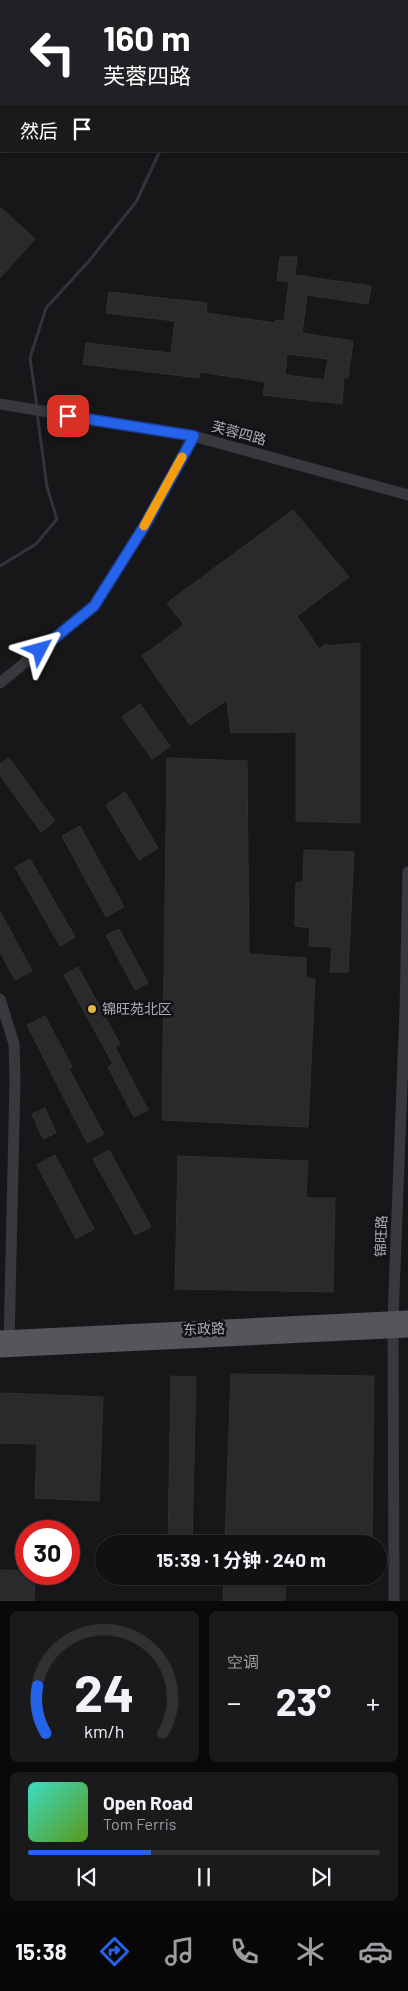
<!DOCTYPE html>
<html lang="zh">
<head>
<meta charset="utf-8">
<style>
  :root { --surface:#111113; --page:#1a1a1c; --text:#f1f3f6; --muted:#9c9da0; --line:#303133; --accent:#2563eb }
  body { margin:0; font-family:Barlow,"Noto Sans SC",sans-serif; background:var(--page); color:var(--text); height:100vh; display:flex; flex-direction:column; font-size:19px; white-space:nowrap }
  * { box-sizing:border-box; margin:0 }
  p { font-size:16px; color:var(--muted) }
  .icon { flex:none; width:28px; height:28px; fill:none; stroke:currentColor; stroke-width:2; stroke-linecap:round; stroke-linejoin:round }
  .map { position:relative; height:1601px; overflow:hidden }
  .sheet { display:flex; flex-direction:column; gap:10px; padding:10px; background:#09090a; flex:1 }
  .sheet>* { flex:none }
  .banner { position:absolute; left:0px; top:0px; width:409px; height:152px; box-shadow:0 1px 4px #0004,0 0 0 1px var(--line); background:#202124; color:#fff; overflow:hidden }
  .speed { position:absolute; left:15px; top:1520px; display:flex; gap:10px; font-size:25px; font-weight:700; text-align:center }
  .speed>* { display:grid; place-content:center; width:65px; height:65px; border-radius:50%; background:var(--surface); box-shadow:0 1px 4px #0004,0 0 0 1px var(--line); line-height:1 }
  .speed .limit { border:8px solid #d22; background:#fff; color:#111 }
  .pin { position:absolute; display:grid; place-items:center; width:42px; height:42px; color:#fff; margin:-21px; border-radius:10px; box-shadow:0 2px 8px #0006 }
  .me { position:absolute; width:55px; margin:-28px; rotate:51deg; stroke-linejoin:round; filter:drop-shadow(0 0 4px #0008) }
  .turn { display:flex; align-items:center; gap:18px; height:105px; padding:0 20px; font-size:22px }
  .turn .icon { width:65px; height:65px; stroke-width:2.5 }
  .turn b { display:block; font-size:35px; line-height:42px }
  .then { display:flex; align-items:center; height:48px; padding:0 20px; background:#0003; gap:10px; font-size:19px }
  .big { font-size:38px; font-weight:700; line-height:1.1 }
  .sheet .widget { flex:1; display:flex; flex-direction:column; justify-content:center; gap:8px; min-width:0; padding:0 18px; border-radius:8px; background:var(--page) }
  .sheet .dial { align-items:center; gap:0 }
  .dial svg { height:130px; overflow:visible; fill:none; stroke:var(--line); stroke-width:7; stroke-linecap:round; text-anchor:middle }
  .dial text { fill:var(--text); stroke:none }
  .song { display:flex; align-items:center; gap:15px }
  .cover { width:60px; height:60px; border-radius:8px; background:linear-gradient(135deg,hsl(170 70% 55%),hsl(90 70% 35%)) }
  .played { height:5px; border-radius:2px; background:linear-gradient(90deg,var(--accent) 35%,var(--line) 35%) }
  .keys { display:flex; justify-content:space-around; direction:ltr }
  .heat { display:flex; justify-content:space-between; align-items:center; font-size:28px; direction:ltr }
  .sheet .tiles { flex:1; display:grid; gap:10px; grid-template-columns:1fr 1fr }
  .widget:last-child { grid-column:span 2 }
  .trip { position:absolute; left:95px; top:1535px; width:292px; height:50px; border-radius:25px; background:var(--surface); box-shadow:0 1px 4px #0004,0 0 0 1px var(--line); font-weight:700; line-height:50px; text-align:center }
  .tabs { display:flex; height:80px; justify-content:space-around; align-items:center; background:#070708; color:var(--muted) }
  .tabs .icon { width:35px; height:35px }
  .tabs .on { color:var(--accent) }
  .tabs b { font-size:22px; color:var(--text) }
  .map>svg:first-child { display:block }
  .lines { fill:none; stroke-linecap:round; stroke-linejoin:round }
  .stream { stroke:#2e353c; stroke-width:3 }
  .building { fill:#2a2a2d; stroke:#313135; fill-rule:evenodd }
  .minor { stroke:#38393d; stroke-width:11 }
  .major { stroke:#54565c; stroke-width:15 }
  .route-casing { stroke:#184099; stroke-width:12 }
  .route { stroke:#2563eb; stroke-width:9 }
  .slow { stroke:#f59e0b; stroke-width:9 }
  .poi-dot { fill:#e3b744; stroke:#121214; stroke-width:2 }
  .labels { text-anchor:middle; stroke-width:5; stroke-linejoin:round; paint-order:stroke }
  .street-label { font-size:14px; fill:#aaadb7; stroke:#121214 }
  .poi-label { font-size:14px; fill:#aaadb7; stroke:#121214; text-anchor:start }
</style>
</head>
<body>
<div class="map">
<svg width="408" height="1601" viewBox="0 0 408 1601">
  <rect width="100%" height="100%" fill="#171719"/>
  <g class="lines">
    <g class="stream">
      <polyline points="235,1 235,0"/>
      <polyline points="37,407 30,358 46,308 89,261 136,202 160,151"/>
      <polyline points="0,566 36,544 57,519 47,487 37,413"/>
    </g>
  </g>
  <g class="building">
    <polygon points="0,207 35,239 0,278"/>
    <path d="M280,257H297L295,275L371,286L368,304L307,295L302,333L353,341L348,378L344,377L342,404L263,395L265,382L200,372L199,378L83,364L86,343L171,353L175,321L106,313L109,292L207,303L206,313L275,323L276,320L284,321L289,282L277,280ZM287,354L328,359L324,380L285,375Z"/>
    <polygon points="293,510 349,577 297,616 319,649 326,644 328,646 360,643 360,823 296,821 296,732 231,733 227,700 190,725 142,656 184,625 167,603"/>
    <polygon points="140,704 170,746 152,759 122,717"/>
    <polygon points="9,758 55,821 41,832 0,775 0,764"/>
    <polygon points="167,758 247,761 249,954 306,958 306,978 315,979 308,1127 162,1120"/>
    <polygon points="125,792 158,848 139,860 106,805"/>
    <polygon points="80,826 124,907 106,917 62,836"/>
    <polygon points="304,850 354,852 348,972 330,972 332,947 309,946 310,928 295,926 296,883 303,882"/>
    <polygon points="30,859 75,937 60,946 15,867"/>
    <polygon points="0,911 32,971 15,980 0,952"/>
    <polygon points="119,929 148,983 135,990 106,935"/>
    <polygon points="78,967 120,1044 115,1047 148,1110 134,1117 108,1067 113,1064 64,975"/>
    <polygon points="45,1016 72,1067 69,1069 104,1134 87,1143 27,1025"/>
    <polygon points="45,1108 56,1133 43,1139 32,1114"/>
    <polygon points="109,1150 151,1227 135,1235 93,1159"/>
    <polygon points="55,1155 94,1229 76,1239 37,1165"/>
    <polygon points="178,1156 308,1161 306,1198 335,1198 333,1292 175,1289"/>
    <polygon points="231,1374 374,1376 372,1544 225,1544"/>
    <polygon points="171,1376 196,1377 192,1544 168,1544"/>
    <polygon points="0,1393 103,1397 99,1501 35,1498 37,1444 0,1443"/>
    <polygon points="0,1570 26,1571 26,1574 35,1574 34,1601 0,1601"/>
    <polygon points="224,1576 286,1576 285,1601 223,1601"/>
  </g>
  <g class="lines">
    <g class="minor">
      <polyline points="0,404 193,436 408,495"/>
      <polyline points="0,683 94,606 145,525 193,436"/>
      <polyline points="0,999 14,1044 15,1080 9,1345"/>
      <polyline points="394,1601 393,1318 405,1009 408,872"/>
    </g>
    <g class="major">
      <polyline points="0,1338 408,1318"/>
      <polyline points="0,1350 408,1330"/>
    </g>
  </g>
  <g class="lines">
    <defs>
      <polyline id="route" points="40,650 94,606 145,525 194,436 68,416"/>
    </defs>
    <use href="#route" class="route-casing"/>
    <use href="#route" class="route"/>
    <polyline class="slow" points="144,526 182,457"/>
  </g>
  <circle class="poi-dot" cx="92" cy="1009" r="5"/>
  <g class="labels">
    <g class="street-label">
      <text transform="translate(239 433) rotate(15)" y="5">芙蓉四路</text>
      <text transform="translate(381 1236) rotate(-88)" y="5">锦旺路</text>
      <text transform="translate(204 1329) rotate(-3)" y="5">东政路</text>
    </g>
    <g class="poi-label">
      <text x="102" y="1014">锦旺苑北区</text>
    </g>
  </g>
</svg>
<div class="speed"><div class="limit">30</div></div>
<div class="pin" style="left:68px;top:416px;background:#d93025"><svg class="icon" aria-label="arrive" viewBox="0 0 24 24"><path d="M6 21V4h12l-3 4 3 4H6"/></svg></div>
<svg class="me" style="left:40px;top:650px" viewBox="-20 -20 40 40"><path d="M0-17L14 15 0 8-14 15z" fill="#2563eb" stroke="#fff" stroke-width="4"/></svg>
<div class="trip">15:39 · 1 分钟 · 240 m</div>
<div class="banner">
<div class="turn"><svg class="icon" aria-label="left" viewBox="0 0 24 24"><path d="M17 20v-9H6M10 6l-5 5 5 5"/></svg><div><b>160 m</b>芙蓉四路</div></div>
<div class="then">然后<svg class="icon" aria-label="arrive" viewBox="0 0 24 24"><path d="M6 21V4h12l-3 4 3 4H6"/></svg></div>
</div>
</div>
<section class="sheet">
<div class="tiles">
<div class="widget dial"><svg viewBox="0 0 100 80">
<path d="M14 69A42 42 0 1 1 86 69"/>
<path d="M14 69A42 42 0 0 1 9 40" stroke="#2563eb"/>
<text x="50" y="56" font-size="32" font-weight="700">24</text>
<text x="50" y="72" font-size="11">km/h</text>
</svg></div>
<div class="widget"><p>空调</p>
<div class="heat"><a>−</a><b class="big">23°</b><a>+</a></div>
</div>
<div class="widget">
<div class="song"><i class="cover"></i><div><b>Open Road</b><p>Tom Ferris</p></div></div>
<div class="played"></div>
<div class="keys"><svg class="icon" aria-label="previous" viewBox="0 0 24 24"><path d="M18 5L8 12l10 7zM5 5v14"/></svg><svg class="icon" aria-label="pause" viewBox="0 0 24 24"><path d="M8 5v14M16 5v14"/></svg><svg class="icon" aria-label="next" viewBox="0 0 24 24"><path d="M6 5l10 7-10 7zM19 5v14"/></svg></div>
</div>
</div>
</section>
<nav class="tabs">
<b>15:38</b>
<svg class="icon on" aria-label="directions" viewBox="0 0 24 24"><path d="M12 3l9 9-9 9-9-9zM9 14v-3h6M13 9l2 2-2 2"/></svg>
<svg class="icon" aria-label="music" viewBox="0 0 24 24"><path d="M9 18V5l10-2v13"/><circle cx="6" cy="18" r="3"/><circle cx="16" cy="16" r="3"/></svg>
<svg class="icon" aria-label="phone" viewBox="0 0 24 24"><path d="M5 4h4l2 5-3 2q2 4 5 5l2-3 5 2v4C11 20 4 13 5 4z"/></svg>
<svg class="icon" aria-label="climate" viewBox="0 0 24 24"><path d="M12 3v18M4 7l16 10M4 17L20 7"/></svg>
<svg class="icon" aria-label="car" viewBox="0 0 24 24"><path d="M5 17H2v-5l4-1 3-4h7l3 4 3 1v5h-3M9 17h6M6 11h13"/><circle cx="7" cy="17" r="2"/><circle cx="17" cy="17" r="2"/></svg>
</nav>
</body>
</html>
